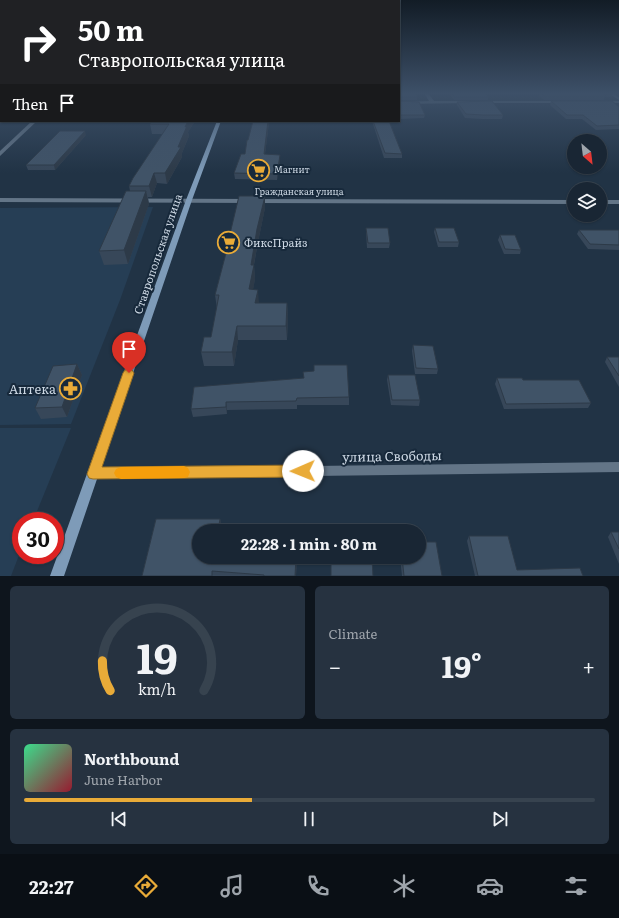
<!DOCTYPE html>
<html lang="en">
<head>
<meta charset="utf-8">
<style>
  :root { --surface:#192634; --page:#263240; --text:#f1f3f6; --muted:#9fa5ac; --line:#37434f; --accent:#e9ab38 }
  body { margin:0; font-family:Literata,serif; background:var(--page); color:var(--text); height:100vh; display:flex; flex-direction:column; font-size:15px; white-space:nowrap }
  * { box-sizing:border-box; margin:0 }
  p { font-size:13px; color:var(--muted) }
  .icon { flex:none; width:22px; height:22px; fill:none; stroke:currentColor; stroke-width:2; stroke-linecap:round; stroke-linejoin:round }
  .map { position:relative; height:576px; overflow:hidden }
  .side { display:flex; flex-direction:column; gap:10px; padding:10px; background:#0e151d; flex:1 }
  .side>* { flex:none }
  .guide { position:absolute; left:0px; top:0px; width:400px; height:122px; box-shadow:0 1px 3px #0004,0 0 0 1px var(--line); background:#202124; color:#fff; overflow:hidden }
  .needle { width:26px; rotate:152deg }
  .buttons { position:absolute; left:567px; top:134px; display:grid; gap:8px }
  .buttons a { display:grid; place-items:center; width:40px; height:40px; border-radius:50%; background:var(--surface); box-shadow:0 1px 3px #0004,0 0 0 1px var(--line); font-size:20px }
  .speed { position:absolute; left:12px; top:512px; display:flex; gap:8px; font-size:20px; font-weight:700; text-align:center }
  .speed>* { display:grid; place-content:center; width:52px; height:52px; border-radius:50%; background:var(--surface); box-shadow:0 1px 3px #0004,0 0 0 1px var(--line); line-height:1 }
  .speed .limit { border:6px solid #d22; background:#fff; color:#111 }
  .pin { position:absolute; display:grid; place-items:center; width:34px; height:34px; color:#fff; margin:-41px -17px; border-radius:50% 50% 50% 0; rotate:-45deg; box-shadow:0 0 4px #0007 }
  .pin .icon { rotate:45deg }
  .me { position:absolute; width:44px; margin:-22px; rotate:269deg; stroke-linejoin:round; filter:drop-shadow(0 0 3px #0008) }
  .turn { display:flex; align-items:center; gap:14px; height:84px; padding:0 12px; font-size:18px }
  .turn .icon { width:52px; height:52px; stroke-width:2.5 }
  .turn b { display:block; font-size:28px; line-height:34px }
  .then { display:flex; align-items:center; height:38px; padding:0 12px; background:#0003; gap:8px; font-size:15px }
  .big { font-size:30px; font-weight:700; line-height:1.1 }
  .side .card { flex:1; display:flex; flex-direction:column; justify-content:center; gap:6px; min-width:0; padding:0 14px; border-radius:6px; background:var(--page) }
  .side .dial { align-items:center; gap:0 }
  .dial svg { height:104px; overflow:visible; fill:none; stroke:var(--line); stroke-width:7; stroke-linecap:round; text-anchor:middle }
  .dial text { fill:var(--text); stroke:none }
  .song { display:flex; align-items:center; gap:12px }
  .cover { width:48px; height:48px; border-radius:6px; background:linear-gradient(135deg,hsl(150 70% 55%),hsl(350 70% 35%)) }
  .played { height:4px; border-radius:2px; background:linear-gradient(90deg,var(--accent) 40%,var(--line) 40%) }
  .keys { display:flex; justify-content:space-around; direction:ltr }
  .heat { display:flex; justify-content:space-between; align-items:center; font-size:22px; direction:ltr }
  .side .tiles { flex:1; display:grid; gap:10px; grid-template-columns:1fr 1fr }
  .card:last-child { grid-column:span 2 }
  .trip { position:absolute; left:192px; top:524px; width:234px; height:40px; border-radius:20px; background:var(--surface); box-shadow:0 1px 3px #0004,0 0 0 1px var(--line); font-weight:700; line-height:40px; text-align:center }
  .tabs { display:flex; height:64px; justify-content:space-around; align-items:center; background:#0a0f15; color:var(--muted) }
  .tabs .icon { width:28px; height:28px }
  .tabs .active { color:var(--accent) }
  .tabs b { font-size:18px; color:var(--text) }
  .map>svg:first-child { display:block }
  .built { fill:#263e55 }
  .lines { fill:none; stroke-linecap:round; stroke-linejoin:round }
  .street { fill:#637587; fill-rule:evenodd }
  .secondary { fill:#7e9bb8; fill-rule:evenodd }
  .wall { fill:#374759 }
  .shaded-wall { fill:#2d3a48 }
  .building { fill:#405367; stroke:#2d3a48 }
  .route { fill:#e9ab38; stroke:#976f24 }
  .slow { fill:#f59e0b }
  .labels { text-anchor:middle; stroke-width:4; stroke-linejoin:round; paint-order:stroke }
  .far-poi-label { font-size:9px; fill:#cdd8e4; stroke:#17293b; text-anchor:start }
  .far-street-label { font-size:9px; fill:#cdd8e4; stroke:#17293b }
  .poi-label { font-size:11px; fill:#cdd8e4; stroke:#17293b; text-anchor:start }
  .street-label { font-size:11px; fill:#cdd8e4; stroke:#17293b }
  .near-poi-label { font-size:13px; fill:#cdd8e4; stroke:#17293b; text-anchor:end }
  .near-street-label { font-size:13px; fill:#cdd8e4; stroke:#17293b }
</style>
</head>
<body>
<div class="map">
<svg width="619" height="576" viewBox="0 0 619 576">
  <rect width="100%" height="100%" fill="#213345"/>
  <g class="built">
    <polygon points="153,207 120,300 71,424 0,425 0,208"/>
    <polygon points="0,428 71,428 33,521 21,521 21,550 11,576 0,576"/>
  </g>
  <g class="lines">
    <g class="street">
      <polygon points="424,93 428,93 434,101 468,101 470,102 468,103 399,104 399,102 429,101"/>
      <polygon points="608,93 612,93 619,97 619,100"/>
      <polygon points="480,101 560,101 562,102 560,103 480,103"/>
      <polygon points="602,101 619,101 619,103 604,103 602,102"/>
      <polygon points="32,121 37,121 0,156 0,151"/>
      <polygon points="0,198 574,200 574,204 0,202"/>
      <rect x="600" y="200" width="19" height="4"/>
      <polygon points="619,462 619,472 93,479 89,478 87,474 89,470 93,469"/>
    </g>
    <polygon class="secondary" points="217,121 221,121 192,200 64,576 50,576 186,200"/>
  </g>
  <g class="wall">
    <polygon points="0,93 1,93 1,121 11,121 0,121 0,101 1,101 0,101"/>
    <polygon points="399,93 417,97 417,100 399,100"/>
    <polygon points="449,93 485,93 488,97 488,100 454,100"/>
    <polygon points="536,93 613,93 611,97 605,97 604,100 544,100"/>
    <polygon points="614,93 619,93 619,96"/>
    <polygon points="399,101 425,115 424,118 399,119"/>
    <polygon points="551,101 619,107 619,129 596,130 582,119 566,119 550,105"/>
    <polygon points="457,102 503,115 502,119 482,119 465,118 457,105"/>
    <polygon points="195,121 188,132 189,136 182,153 182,157 167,184 157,183 152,197 148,197 149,204 128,264 104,265 99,251 130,191 129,186 163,134 152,134 150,124"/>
    <polygon points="253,121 286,121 286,123 269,123 265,154 280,161 277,180 235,179 234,173 245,154"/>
    <polygon points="372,121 389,121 402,154 402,158 384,158"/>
    <polygon points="86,135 55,170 28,170 26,165"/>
    <polygon points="265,196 265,208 258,242 254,265 255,279 253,289 259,303 287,303 288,317 287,340 238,340 234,366 204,366 201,352 211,337 217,309 215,295 229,242 229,238"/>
    <polygon points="366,228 390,243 389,248 367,248 366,232"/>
    <polygon points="435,228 459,242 458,247 438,247 434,232"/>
    <polygon points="579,230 619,230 619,250 588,249 577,234"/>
    <polygon points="500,235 521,250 520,254 504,254 498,240"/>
    <polygon points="413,345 438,369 437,374 415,374 412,351"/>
    <polygon points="607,357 619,357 619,387 605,362"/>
    <polygon points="77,364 82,375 67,417 41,419 35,408"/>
    <polygon points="388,375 420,400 419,406 391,405 387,380"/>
    <polygon points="497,378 523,380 591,403 588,408 504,409 495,384"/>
    <polygon points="194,387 349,397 349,405 297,405 297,409 227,410 227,414 193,417 191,409"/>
    <polygon points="156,519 220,519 222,528 221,531 199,531 199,557 297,557 296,576 142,576"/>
    <polygon points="611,532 619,532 619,564 608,537"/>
    <polygon points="469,536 517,570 583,576 475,576 467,541"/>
    <polygon points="400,557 419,557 442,576 402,576"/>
  </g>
  <g class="shaded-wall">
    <polygon points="188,121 195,121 188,132 189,136 182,153 182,157 167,184 165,173 178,147 185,127"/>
    <polygon points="268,121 269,121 269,123 264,161 264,154"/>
    <polygon points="85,131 86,135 55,170 54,165"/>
    <polygon points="280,155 280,161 277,180 277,174"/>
    <polygon points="154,173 157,183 152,197 149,186"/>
    <polygon points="146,191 149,204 128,264 124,250"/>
    <polygon points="265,196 265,208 258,242 253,269 254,265 255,279 251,303 249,289 251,265 257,229"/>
    <polygon points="258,290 259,303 255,303"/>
    <polygon points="287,303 288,317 287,340 286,326"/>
    <polygon points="237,326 238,340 234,366 232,352"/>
    <polygon points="77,364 82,375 67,417 62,407"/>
    <polygon points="226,402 227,410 227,414 226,407"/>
    <polygon points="220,519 222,528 221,531 218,531"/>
    <polygon points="296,557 297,557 297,561 296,576 295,576"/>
  </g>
  <g class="building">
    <polygon points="0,93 1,93 1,117 0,117 0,101 1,101 1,97 0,97"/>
    <polygon points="399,93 415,93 417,97 399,97 399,99"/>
    <polygon points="452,93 485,93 488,97 454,97"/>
    <polygon points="541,93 613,93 602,93 606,96 545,96"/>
    <polygon points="399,101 419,102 425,115 399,115"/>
    <polygon points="492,101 503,115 483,115 466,114 457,102"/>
    <polygon points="551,101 612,101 619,107 619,125 597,126 583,115 567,115"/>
    <polygon points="153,121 188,121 185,127 187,126 178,147 181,147 165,173 154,173 149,186 129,186 133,178 169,124 150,124"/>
    <polygon points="253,121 268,121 264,154 280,155 277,174 234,173 241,154 245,154 247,140 248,140"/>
    <polygon points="373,121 389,121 402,154 385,153"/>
    <polygon points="60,131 85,131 54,165 26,165"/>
    <polygon points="126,191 146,191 124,250 99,251"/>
    <polygon points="239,196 265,196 257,229 251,265 254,265 249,289 258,290 255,303 287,303 286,326 237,326 232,352 201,352 204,337 211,337 219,295 215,295 230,238 229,238"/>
    <polygon points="366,228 388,228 390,243 368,243"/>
    <polygon points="435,228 454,228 459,242 439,242"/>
    <polygon points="579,230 619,230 619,245 590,244"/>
    <polygon points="500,235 515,235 521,250 505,249"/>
    <polygon points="413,345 433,346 438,369 416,368"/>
    <polygon points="607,357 619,357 619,376"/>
    <polygon points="77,364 62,407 35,408 53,366"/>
    <polygon points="314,365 347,365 349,397 297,398 296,401 226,402 226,407 191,409 194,387 304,378 303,372 314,371"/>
    <polygon points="388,375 415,375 420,400 392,400"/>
    <polygon points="497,378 522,378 523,380 579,380 591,403 506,404"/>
    <polygon points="156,519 220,519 218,531 199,531 199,557 296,557 295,576 264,576 264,575 212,571 212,576 142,576"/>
    <polygon points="611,532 619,532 619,549"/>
    <polygon points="469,536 508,536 517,570 580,568 583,576 478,576"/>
    <polygon points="419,542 436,542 442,576 404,576 402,557 419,557"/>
    <polygon points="331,557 372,557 373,576 331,576"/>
  </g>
  <linearGradient id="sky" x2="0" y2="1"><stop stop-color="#121c26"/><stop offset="0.54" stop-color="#3d5068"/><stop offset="1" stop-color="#3d5068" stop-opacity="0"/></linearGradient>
  <rect width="619" height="173" fill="url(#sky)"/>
  <polygon class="route" points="129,369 132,370 134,373 102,467 303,465 307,467 309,471 307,475 303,477 93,479 89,478 87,474 123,373 125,370"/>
  <polygon class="slow" points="184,466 188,468 190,472 188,477 184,478 121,479 116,477 114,473 116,469 121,467"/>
  <defs>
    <symbol id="supermarket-ring" viewBox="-11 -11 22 22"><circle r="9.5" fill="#17293b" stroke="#e9ab38" stroke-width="1.5"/><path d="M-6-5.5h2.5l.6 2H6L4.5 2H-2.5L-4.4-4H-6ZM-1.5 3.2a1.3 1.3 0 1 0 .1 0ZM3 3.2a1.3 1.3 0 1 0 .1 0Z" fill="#e9ab38"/></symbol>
    <symbol id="pharmacy-ring" viewBox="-11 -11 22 22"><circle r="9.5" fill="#17293b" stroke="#e9ab38" stroke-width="1.5"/><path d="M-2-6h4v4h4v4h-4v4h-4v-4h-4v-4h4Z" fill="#e9ab38"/></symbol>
  </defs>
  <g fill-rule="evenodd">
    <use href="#supermarket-ring" x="246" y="158" width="25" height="25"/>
    <use href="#supermarket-ring" x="216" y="230" width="25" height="25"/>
    <use href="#pharmacy-ring" x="58" y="376" width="25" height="25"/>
  </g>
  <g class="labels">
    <g class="far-poi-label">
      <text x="274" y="173">Магнит</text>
    </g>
    <g class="far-street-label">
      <text x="299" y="195">Гражданская улица</text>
    </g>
    <g class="poi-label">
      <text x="244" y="247">ФиксПрайз</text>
    </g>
    <g class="street-label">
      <text transform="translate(158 254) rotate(-71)" y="4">Ставропольская улица</text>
    </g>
    <g class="near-poi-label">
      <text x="56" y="394">Аптека</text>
    </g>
    <g class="near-street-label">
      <text transform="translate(392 456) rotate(-1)" y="5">улица Свободы</text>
    </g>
  </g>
</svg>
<div class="buttons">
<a><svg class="needle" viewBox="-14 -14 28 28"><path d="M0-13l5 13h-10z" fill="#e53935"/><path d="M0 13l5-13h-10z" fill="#9fa5ac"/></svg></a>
<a><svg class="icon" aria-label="layers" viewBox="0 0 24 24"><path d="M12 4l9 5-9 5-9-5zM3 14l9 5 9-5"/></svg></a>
</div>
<div class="speed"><div class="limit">30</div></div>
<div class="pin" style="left:129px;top:373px;background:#d93025"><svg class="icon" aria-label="arrive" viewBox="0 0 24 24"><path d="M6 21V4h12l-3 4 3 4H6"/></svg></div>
<svg class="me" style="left:303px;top:471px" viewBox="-20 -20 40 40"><circle r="19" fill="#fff"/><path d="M0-13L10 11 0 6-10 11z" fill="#e9ab38"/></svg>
<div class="trip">22:28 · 1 min · 80 m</div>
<div class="guide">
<div class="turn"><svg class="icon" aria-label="right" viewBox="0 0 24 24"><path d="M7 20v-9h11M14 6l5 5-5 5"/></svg><div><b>50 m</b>Ставропольская улица</div></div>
<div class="then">Then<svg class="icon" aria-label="arrive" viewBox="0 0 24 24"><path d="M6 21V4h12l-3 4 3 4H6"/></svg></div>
</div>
</div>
<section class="side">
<div class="tiles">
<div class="card dial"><svg viewBox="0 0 100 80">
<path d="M14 69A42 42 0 1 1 86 69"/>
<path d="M14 69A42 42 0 0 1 8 46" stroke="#e9ab38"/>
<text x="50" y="56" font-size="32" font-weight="700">19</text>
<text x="50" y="72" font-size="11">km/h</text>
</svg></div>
<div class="card"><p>Climate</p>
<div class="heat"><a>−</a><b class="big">19°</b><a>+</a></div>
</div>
<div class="card">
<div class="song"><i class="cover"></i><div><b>Northbound</b><p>June Harbor</p></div></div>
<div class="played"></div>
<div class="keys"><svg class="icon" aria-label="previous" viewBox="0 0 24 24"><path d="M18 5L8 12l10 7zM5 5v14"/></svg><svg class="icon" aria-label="pause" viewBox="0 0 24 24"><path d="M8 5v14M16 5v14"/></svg><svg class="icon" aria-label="next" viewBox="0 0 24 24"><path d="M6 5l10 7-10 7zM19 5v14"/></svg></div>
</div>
</div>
</section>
<nav class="tabs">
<b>22:27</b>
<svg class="icon active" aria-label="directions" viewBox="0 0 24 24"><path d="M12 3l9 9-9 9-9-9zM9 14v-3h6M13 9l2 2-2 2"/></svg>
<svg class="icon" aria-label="music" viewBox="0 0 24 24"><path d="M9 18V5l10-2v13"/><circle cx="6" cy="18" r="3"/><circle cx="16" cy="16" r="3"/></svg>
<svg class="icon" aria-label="phone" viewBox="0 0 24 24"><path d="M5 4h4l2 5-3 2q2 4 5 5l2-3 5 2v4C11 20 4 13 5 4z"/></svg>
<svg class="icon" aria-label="climate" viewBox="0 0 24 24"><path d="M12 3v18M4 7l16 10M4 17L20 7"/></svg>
<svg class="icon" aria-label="car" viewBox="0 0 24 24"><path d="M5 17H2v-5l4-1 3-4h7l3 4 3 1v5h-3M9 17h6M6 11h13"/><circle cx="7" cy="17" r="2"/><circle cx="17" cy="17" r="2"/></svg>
<svg class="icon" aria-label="filters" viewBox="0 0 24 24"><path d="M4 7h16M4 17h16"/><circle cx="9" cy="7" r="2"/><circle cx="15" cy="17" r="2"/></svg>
</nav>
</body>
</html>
